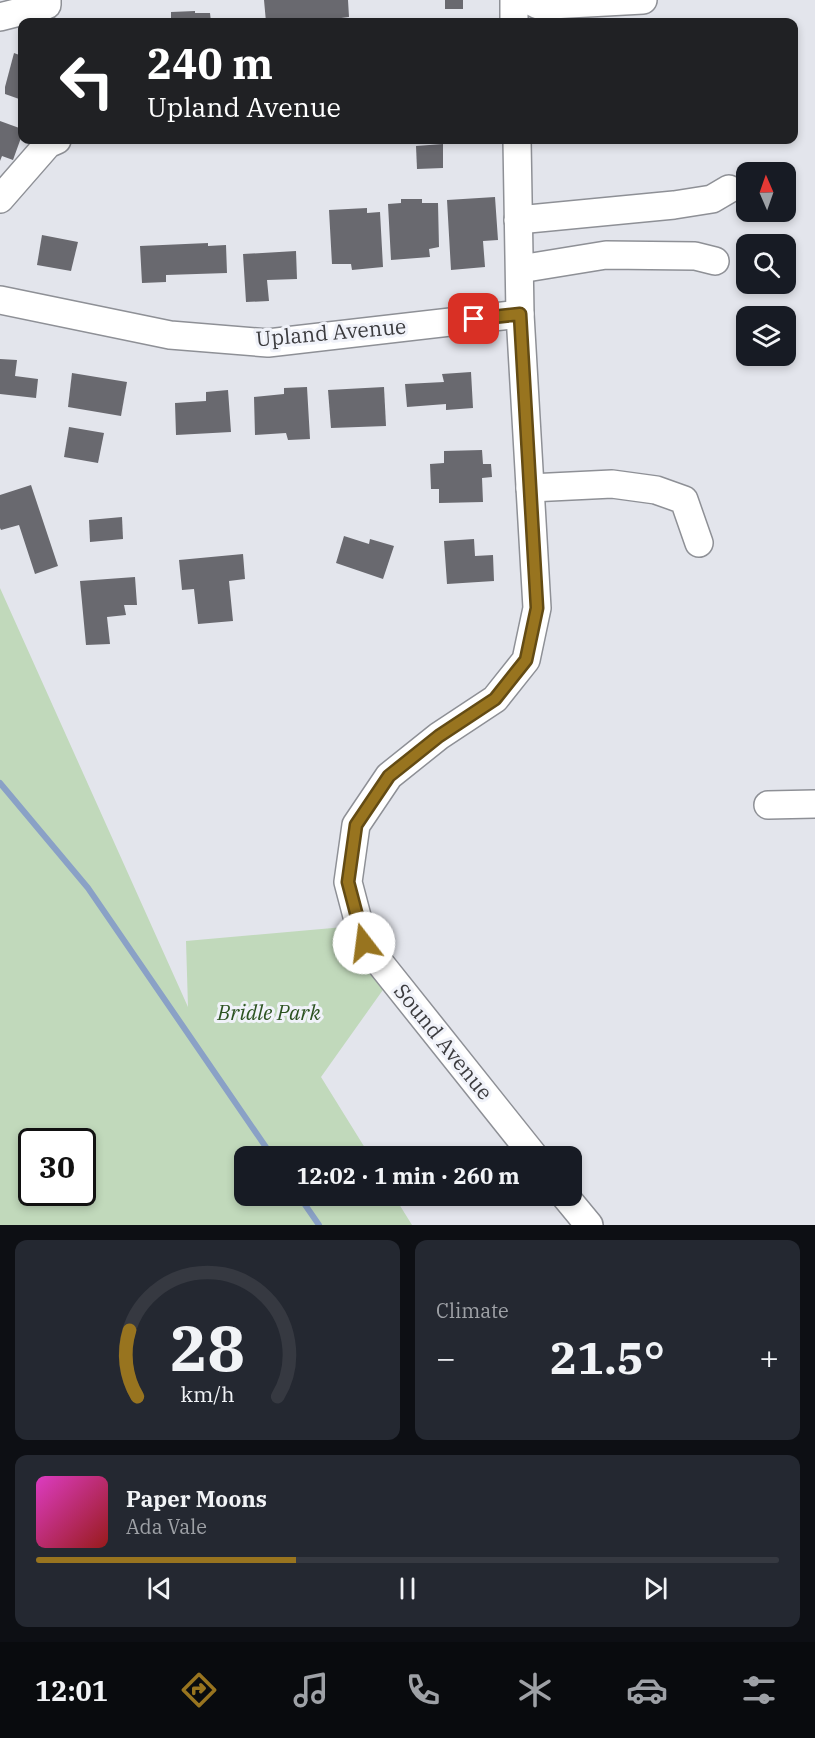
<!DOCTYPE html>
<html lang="en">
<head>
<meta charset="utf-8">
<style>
  :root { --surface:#171b24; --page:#242831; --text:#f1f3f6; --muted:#9ea1a6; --line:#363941; --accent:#98741f }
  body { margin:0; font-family:"IBM Plex Serif",serif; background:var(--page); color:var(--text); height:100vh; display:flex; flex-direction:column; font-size:22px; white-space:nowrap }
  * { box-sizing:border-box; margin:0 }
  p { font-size:20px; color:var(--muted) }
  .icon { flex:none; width:33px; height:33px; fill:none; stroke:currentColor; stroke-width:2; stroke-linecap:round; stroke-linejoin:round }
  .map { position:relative; height:1225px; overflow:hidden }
  .panel { display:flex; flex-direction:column; gap:15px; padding:15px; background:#0d0f14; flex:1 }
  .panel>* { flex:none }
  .banner { position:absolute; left:18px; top:18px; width:780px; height:126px; border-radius:12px; box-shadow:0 3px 9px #0003; background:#202124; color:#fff; overflow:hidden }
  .needle { width:39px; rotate:358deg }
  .buttons { position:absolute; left:736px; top:162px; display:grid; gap:12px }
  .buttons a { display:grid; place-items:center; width:60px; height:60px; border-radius:12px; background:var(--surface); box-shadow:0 3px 9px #0003; font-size:30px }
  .speed { position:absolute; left:18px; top:1128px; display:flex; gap:12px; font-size:30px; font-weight:700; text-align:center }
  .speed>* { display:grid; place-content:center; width:78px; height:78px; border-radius:50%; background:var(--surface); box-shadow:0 3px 9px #0003; line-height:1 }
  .speed .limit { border:3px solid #111; border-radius:9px; background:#fff; color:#111 }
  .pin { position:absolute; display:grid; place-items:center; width:51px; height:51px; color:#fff; margin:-26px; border-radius:12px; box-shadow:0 3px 9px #0006 }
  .me { position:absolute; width:66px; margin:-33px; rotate:345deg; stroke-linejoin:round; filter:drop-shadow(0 0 4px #0008) }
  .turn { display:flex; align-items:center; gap:21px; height:126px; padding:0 30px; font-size:27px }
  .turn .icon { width:78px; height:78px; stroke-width:2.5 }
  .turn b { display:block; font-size:42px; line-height:51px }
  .big { font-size:45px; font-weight:700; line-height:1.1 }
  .panel .tile { flex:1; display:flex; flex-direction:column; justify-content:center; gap:9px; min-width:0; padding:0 21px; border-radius:12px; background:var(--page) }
  .panel .dial { align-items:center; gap:0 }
  .dial svg { height:156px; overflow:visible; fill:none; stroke:var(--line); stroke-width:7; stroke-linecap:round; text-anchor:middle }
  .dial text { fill:var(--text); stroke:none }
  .song { display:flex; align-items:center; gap:18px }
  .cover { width:72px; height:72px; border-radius:9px; background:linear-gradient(135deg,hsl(310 70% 55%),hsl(0 70% 35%)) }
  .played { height:6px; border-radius:3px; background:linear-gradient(90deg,var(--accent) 35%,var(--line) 35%) }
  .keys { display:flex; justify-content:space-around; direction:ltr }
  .heat { display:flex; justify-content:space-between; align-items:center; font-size:33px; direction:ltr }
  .panel .tiles { flex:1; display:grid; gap:15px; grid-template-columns:1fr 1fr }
  .tile:last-child { grid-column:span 2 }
  .trip { position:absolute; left:234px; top:1146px; width:348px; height:60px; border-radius:12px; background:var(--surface); box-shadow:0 3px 9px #0003; font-weight:700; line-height:60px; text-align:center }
  .menu { display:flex; height:96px; justify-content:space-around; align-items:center; background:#090b0e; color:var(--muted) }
  .menu .icon { width:42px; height:42px }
  .menu .selected { color:var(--accent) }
  .menu b { font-size:27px; color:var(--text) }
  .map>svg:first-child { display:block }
  .green { fill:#c1d9bb; fill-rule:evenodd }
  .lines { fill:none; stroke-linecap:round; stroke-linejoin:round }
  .stream { stroke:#8aa1c6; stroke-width:6 }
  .building { fill:#69696f }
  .minor-casing { stroke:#8e9096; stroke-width:30 }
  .minor { stroke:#fff; stroke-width:27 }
  .route-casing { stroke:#634b14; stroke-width:15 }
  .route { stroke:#98741f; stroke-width:10 }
  .labels { text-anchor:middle; stroke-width:6; stroke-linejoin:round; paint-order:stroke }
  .street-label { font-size:21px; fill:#3b3b3e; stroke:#f0f2f9 }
  .park-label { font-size:21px; font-style:italic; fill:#2c5321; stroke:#f0f2f9 }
</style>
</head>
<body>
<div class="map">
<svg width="815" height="1225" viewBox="0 0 815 1225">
  <rect width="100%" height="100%" fill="#e3e5ec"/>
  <path class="green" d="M0,588L188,1007L186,941L344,927L385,987L321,1077L370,1156H244V1196H394L412,1225H0ZM32,1142H82V1192H32Z"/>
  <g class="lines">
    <g class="stream">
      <polyline points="0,783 88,888 272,1156"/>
      <polyline points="299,1196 319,1225"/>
    </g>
  </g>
  <g class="building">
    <polygon points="264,0 348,0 349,17 310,22 295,22 295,21 266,22"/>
    <rect x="445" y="0" width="18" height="9"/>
    <polygon points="195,11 195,13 210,13 211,22 171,22 171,12"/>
    <polygon points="14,53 22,56 22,100 5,94 5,87"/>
    <polygon points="0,121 22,129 22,135 13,160 2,156 0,161"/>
    <polygon points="443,144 443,168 417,169 416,146"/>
    <polygon points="495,197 498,240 483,241 485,267 451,270 447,200"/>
    <polygon points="401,199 422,199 422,203 438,203 439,247 429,249 430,257 391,260 388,204 401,203"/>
    <polygon points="367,208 367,213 380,212 383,267 352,270 351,264 332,264 329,210"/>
    <polygon points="42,235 78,242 71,271 37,265"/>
    <polygon points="208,243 208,246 226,245 227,273 166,275 166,282 142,283 140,246"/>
    <polygon points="296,251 297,279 267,280 269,301 246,302 243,254"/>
    <polygon points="0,359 17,360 15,376 38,379 36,398 0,394"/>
    <polygon points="471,372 473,408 446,410 446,404 407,407 405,384 444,382 442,374"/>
    <polygon points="72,373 127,382 121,416 68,407"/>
    <polygon points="307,387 310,439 288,440 286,433 255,435 254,397 284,394 284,388"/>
    <polygon points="384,387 386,426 331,428 328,390"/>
    <polygon points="228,390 231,432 176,435 175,403 206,401 206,392"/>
    <polygon points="69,427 104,433 98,463 64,457"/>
    <polygon points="482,450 483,464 491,464 492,477 482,478 483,502 439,503 439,489 431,489 430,464 444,463 444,451"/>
    <polygon points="31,485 58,566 35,574 19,525 1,530 0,528 0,495"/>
    <polygon points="122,517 123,539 90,542 89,520"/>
    <polygon points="344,536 369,544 370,539 394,546 383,579 336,563"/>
    <polygon points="474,539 475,556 493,555 494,581 447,584 444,541"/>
    <polygon points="243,554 245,579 229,581 233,621 198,624 194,589 182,590 179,560"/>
    <polygon points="135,577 137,605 124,605 126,615 107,617 110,644 86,645 80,581"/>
  </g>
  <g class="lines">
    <defs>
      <g id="minor">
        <polyline points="514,0 514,22"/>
        <polyline points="528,0 538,5 551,5 643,0"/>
        <polyline points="0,17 47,5 47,0"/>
        <polyline points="517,140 520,314 537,608 526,660 495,699 439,736 389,776 356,825 348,882 364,943 534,1156"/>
        <polyline points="0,199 48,144 57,140"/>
        <polyline points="518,220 674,205 712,199 729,189"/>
        <polyline points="520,269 606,255 695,256 715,261"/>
        <polyline points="0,300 170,335 268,343 520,314"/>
        <polyline points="530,488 612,484 656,490 684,500 699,543"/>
        <polyline points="768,805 815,804"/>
        <polyline points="565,1196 589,1225"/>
      </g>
    </defs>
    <use href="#minor" class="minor-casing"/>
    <use href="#minor" class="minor"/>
  </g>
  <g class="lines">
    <defs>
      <polyline id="route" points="364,943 348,882 356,825 389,776 439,736 495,699 526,660 537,608 520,314 474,319"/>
    </defs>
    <use href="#route" class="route-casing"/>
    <use href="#route" class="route"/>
  </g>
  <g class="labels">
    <g class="street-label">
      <text transform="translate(331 333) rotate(-5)" y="7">Upland Avenue</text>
      <text transform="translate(443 1042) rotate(51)" y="7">Sound Avenue</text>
    </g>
    <g class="park-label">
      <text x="269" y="1020">Bridle Park</text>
    </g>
  </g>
</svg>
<div class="buttons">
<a><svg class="needle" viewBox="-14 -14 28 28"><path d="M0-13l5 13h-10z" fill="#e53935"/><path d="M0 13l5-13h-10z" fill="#9ea1a6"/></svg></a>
<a><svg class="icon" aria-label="search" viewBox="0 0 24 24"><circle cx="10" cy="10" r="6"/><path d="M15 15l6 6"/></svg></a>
<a><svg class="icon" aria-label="layers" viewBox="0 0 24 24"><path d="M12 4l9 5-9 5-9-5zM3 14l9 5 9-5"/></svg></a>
</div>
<div class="speed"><div class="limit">30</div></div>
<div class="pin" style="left:474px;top:319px;background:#d93025"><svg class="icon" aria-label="arrive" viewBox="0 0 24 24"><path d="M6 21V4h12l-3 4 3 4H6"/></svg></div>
<svg class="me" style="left:364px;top:943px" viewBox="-20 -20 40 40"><circle r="19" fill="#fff"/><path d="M0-13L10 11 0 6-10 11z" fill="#98741f"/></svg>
<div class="trip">12:02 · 1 min · 260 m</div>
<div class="banner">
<div class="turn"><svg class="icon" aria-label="left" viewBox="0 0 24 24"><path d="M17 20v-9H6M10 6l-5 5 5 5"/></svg><div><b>240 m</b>Upland Avenue</div></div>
</div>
</div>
<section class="panel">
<div class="tiles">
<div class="tile dial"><svg viewBox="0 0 100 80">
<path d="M14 69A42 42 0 1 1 86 69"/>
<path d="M14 69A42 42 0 0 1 10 35" stroke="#98741f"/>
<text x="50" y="56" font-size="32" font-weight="700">28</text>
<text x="50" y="72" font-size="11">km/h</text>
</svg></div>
<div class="tile"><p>Climate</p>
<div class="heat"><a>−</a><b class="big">21.5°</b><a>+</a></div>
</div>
<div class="tile">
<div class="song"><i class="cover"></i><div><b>Paper Moons</b><p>Ada Vale</p></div></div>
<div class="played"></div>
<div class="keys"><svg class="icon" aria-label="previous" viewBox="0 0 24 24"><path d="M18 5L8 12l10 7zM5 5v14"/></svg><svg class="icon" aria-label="pause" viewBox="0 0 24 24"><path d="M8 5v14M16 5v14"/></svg><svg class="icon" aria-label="next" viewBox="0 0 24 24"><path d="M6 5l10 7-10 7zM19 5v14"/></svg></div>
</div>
</div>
</section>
<nav class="menu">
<b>12:01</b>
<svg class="icon selected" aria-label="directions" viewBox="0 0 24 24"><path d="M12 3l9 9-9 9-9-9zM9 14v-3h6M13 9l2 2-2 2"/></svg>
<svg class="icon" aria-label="music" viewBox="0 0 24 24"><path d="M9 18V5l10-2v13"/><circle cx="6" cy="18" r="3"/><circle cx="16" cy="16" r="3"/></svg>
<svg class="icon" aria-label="phone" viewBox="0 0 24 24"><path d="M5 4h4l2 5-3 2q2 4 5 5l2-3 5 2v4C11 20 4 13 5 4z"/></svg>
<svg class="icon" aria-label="climate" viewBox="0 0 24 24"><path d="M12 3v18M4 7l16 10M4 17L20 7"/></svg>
<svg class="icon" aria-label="car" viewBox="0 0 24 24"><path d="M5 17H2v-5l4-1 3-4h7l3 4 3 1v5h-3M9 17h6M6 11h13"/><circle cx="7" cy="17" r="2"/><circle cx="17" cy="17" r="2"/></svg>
<svg class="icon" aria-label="filters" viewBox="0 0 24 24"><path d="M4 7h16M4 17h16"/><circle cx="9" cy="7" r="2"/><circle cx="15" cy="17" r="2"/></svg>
</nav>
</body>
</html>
